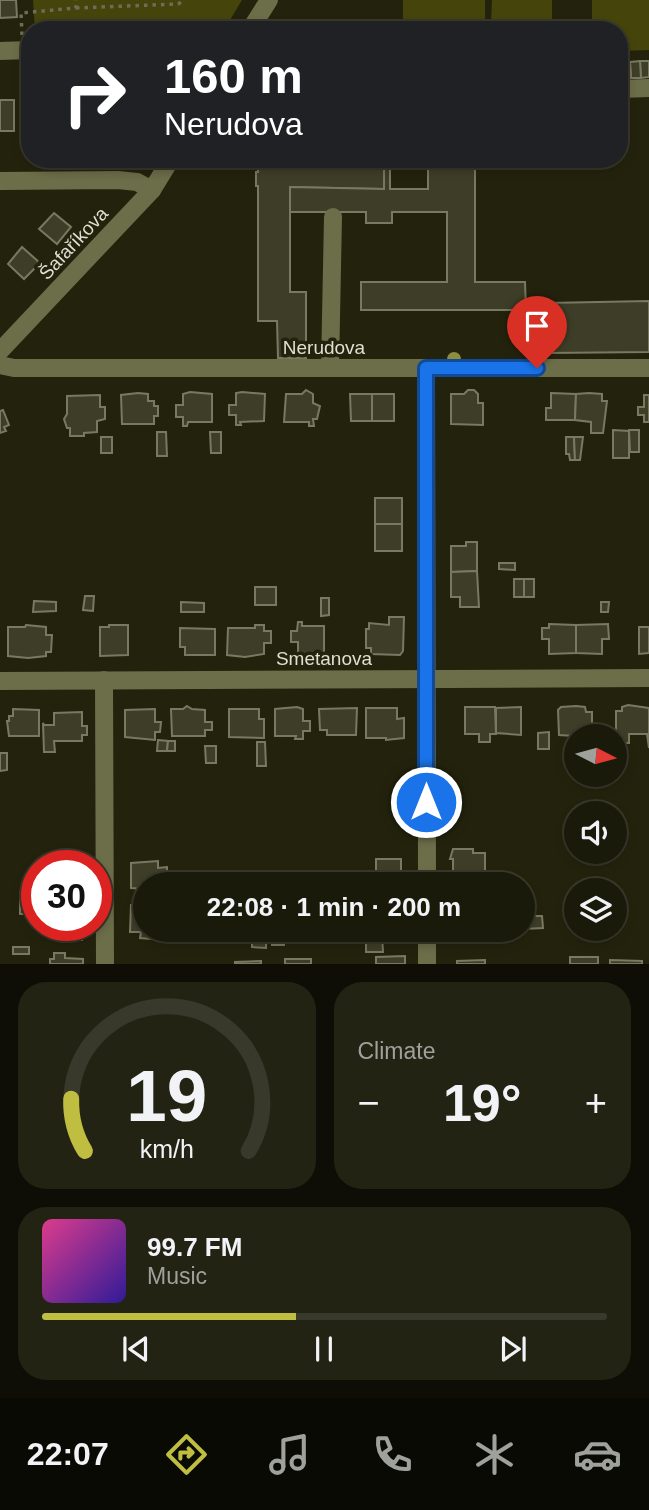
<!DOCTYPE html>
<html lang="en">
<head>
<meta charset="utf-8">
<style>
  :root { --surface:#1a1a0a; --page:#232313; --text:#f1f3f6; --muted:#9fa19c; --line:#38382b; --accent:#c0be41 }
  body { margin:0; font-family:Helvetica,sans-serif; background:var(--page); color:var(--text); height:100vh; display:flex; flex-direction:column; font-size:26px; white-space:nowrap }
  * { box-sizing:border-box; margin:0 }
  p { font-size:23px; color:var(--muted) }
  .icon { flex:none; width:38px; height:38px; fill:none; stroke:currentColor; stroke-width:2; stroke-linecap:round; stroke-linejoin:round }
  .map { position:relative; height:964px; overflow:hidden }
  .drawer { display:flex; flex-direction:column; gap:18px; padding:18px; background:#0e0e06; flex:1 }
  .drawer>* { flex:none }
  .banner { position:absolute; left:21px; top:21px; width:607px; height:147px; border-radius:28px; box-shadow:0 4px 10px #0003,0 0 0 2px var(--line); background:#202124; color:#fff; overflow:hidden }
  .needle { width:46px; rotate:96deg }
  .tools { position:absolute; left:564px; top:724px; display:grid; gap:14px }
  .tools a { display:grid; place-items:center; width:63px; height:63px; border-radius:50%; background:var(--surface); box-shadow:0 4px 10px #0003,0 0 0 2px var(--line); font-size:35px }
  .speed { position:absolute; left:21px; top:850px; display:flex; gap:14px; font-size:35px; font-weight:700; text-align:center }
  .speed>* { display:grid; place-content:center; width:91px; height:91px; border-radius:50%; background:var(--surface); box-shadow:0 4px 10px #0003,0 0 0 2px var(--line); line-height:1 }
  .speed .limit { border:10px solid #d22; background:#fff; color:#111 }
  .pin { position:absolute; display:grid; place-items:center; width:60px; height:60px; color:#fff; margin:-72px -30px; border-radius:50% 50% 50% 0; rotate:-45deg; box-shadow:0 0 7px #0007 }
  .pin .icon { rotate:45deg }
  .me { position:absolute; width:77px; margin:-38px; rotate:0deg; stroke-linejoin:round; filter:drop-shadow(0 0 5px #0008) }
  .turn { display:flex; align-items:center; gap:24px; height:147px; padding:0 28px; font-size:32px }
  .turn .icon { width:91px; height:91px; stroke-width:2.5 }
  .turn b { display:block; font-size:49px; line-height:60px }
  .big { font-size:52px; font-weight:600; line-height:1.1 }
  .drawer .card { flex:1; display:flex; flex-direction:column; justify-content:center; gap:10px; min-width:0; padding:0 24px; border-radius:28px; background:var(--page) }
  .drawer .dial { align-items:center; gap:0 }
  .dial svg { height:182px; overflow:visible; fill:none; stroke:var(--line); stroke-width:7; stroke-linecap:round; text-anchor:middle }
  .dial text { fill:var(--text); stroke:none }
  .song { display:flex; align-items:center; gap:21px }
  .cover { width:84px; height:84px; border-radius:10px; background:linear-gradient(135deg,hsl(330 70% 55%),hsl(250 70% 35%)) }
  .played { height:7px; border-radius:4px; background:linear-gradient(90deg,var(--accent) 45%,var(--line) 45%) }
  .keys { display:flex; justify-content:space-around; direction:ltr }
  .heat { display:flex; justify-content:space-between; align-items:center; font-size:38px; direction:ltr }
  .drawer .tiles { flex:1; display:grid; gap:18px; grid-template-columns:1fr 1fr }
  .card:last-child { grid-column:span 2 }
  .trip { position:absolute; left:133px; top:872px; width:402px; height:70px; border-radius:35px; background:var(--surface); box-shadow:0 4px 10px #0003,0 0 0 2px var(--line); font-weight:600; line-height:70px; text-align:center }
  .tab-bar { display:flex; height:112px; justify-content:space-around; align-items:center; background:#0a0a04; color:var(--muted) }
  .tab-bar .icon { width:49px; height:49px }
  .tab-bar .current { color:var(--accent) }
  .tab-bar b { font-size:32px; color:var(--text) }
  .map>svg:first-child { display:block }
  .green { fill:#45440b }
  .building { fill:#3e3e28; stroke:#797961; stroke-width:2 }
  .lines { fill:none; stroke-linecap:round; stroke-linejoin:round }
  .path { stroke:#6c6c5a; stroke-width:3.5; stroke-dasharray:3.5 5; stroke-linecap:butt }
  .minor { stroke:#6c6d49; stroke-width:18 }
  .tree { fill:#8d8d3e }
  .route-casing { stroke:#114b97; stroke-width:18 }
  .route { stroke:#1a73e8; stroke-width:12 }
  .labels { text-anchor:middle; stroke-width:7; stroke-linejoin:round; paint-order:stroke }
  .street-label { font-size:19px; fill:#dfdfd2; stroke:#23230d }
</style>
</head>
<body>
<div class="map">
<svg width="649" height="964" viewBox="0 0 649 964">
  <rect width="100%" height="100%" fill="#23230d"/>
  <g class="green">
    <polygon points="33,0 242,0 224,30 35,30"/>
    <polygon points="403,0 485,0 485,26 403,25"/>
    <polygon points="492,0 552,0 552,24 491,23"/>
    <polygon points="592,0 649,0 649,50 620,51 620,30 592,30"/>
  </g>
  <g class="building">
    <polygon points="0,0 16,0 17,17 0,18"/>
    <polygon points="640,61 649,61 649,77 641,78"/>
    <polygon points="640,61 641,78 631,78 630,62"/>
    <polygon points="621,62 630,62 631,78 621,79"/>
    <rect x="0" y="100" width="14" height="31"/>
    <polygon points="258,159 384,159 384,189 290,187 290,292 306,292 306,358 278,358 277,321 258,321 258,186 256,186 256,172 258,172"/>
    <polygon points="384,159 390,159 390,189 428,189 428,159 475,159 475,282 525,282 526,310 361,310 361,282 447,282 447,212 392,212 392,223 366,223 366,212 290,212 290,187 384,189"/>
    <polygon points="54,213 71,227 57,244 39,229"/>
    <polygon points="22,247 40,263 24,279 8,264"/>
    <polygon points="649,301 649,352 548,353 547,303"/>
    <polygon points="306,390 313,394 313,403 320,406 317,419 313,419 314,426 309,426 309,422 284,422 286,394 302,394"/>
    <polygon points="468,390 474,390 478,394 478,403 483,403 483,425 451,424 451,394 464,394"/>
    <polygon points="190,392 212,394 212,422 188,422 187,426 183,426 183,417 176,417 176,405 183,405 183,394"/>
    <polygon points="242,392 265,394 264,421 240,422 241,425 236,425 236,415 229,415 229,405 236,405 236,393"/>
    <polygon points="138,393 148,394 148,401 154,401 154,406 158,406 158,416 154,416 154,424 122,424 121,395"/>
    <polygon points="551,393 576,394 575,420 546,420 546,408 551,408"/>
    <polygon points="589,393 602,394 602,401 607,401 603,433 591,433 591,422 575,420 576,394"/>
    <polygon points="350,394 372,394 372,421 351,421"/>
    <rect x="372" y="394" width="22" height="27"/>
    <polygon points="100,395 100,407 105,407 105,419 97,421 97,432 84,433 84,436 70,436 70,428 67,428 64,419 67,414 67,396"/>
    <polygon points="644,395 649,395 649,422 644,422 644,415 638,415 638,407 644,407"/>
    <polygon points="3,410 9,425 4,427 6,431 0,433 0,411"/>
    <polygon points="613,430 629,431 629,458 613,458"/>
    <polygon points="629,430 639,430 639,452 630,452"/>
    <polygon points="157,432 166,432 167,456 157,456"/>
    <polygon points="210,432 221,432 221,453 211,453"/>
    <rect x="101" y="437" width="11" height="16"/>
    <polygon points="566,437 574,437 575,460 570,460 569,454 566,454"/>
    <polygon points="574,437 583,437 580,460 575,460"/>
    <rect x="375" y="498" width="27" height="26"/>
    <rect x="375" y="524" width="27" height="27"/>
    <polygon points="466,542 477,542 477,571 451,572 451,546 466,546"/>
    <polygon points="499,563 515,563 515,570 499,569"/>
    <polygon points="477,571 479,607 460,607 460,597 451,597 451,572"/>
    <rect x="514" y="579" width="10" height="18"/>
    <rect x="524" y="579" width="10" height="18"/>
    <rect x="255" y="587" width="21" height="18"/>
    <polygon points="85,596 94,596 93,611 83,610"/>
    <polygon points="321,598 329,598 329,615 321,616"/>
    <polygon points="34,601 56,602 56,611 33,612"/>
    <polygon points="181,602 204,603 204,612 181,612"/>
    <polygon points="601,602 609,602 608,612 601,612"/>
    <polygon points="389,617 404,617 403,651 400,655 371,654 371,648 366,648 366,629 369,629 369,623 389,625"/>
    <polygon points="298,622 302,622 302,626 324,626 324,655 298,655 298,642 291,642 291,631 297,631"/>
    <polygon points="549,624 576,625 576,653 549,654 549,639 542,639 542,628 549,628"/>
    <polygon points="608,624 609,639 602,639 602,654 576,653 576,625"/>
    <polygon points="26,625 46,627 46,635 52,635 51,652 46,652 46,656 28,658 8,656 8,627 25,627"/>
    <polygon points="109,625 128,625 128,655 100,656 100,627 109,627"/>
    <polygon points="255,625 264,625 264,631 271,631 271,643 264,643 264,654 245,657 227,655 228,628 255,628"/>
    <polygon points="639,627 649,627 649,653 639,654"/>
    <polygon points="180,628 215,629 215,655 185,655 185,647 180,647"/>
    <polygon points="628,705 649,708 649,748 647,734 629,734 629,743 616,743 616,711 622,711 622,707"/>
    <polygon points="187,706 192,709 205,710 205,722 212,722 212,730 205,730 205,736 172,736 171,709 183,709"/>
    <polygon points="576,706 585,707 586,712 592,712 592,737 559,735 558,710 561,707"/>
    <polygon points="297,707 303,709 303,721 310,721 310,731 303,731 303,739 295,739 296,736 275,736 275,709"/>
    <polygon points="465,707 495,707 496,734 490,734 490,742 479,742 479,734 465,734"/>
    <polygon points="521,707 521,735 496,733 496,708"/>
    <polygon points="357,708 356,735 327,735 327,730 320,730 319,709"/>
    <polygon points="366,708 397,708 397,719 404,718 404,738 386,740 386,738 366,738"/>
    <polygon points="13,709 39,710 39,736 9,736 7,721 9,721 9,716 13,716"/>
    <polygon points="155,709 155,722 161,722 160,732 155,732 155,740 125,737 125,710"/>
    <polygon points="229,709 259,709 259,719 264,719 264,738 229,737"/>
    <polygon points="82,712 82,726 87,726 87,735 82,735 82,741 54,741 55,752 44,752 43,723 44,725 54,725 54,713"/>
    <polygon points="549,732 549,749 538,749 538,733"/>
    <polygon points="158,740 168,741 167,751 157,751"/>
    <polygon points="168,741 175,741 175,751 167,751"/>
    <polygon points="257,742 265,742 266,766 257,766"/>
    <polygon points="205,746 216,746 216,763 206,763"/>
    <polygon points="0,753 7,753 7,770 0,771"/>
    <polygon points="453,849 473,849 473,853 485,853 485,884 457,884 457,872 453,872 453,859 450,859"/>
    <polygon points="83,858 83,866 59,866 59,859"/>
    <rect x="376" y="859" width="25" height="25"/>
    <polygon points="158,861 158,868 167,867 167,884 145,884 145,889 131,888 131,863"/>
    <rect x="20" y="892" width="17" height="10"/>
    <rect x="20" y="902" width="17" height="12"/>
    <polygon points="131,905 145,905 145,929 156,929 156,935 152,935 151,939 140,938 141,932 130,932"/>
    <polygon points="523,916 542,916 543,928 523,929"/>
    <polygon points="53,926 83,926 82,940 56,940 56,930 53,930"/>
    <polygon points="252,929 266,929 266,948 252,947"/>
    <rect x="272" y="929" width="12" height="16"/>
    <polygon points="366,935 382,935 383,952 366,952"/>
    <rect x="13" y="947" width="16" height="7"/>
    <polygon points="54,953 65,953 65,958 83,959 83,964 50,964 50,959 54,959"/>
    <polygon points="405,956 405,964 376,964 376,957"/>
    <rect x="570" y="957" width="28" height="7"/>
    <rect x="285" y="959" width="26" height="5"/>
    <polygon points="485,960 485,964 457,964 457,961"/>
    <polygon points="610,960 642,961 642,964 610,964"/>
    <polygon points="261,961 261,964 235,964 235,962"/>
  </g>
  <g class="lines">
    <g class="path">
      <polyline points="76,8 178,4 185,0"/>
      <polyline points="22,35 21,13 76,8 76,0"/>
    </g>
    <g class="minor">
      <polyline points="250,30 269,0"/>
      <polyline points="0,51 30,50"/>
      <polyline points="620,89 649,88"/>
      <polyline points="0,181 118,180 137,182 152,190"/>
      <polyline points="0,351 152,190 171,159"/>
      <polyline points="0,365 14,368 649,368"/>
      <polyline points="330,368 333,217"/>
      <polyline points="426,368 427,884"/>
      <polyline points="104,680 105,964"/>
      <polyline points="0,681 649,678"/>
      <polyline points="427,929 427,964"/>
    </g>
  </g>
  <circle class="tree" cx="454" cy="359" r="7"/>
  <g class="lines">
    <defs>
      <polyline id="route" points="426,802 426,368 537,368"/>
    </defs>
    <use href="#route" class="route-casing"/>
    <use href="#route" class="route"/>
  </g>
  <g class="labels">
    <g class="street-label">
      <text transform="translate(73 243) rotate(-47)" y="7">Šafaříkova</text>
      <text x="324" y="354">Nerudova</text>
      <text x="324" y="665">Smetanova</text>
    </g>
  </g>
</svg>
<div class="tools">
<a><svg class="needle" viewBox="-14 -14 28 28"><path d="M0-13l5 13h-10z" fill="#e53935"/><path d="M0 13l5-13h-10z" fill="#9fa19c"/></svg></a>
<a><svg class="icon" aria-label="sound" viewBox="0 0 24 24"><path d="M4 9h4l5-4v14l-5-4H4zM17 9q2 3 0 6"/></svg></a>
<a><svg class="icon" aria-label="layers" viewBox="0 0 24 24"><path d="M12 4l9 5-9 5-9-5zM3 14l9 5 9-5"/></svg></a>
</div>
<div class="speed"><div class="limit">30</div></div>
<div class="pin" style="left:537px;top:368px;background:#d93025"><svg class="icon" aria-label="arrive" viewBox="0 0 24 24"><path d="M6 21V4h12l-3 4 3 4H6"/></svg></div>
<svg class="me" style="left:426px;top:802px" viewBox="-20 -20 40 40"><circle r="17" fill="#1a73e8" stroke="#fff" stroke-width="3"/><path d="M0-11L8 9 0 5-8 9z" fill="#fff"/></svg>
<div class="trip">22:08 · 1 min · 200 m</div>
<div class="banner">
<div class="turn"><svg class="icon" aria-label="right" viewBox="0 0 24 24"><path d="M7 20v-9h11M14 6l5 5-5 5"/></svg><div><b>160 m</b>Nerudova</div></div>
</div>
</div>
<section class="drawer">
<div class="tiles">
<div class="card dial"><svg viewBox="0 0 100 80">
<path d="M14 69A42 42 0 1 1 86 69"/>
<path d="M14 69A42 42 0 0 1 8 46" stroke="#c0be41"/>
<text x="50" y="56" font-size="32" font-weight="700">19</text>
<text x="50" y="72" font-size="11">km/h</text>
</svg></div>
<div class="card"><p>Climate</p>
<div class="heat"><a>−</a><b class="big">19°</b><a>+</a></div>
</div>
<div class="card">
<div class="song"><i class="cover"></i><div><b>99.7 FM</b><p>Music</p></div></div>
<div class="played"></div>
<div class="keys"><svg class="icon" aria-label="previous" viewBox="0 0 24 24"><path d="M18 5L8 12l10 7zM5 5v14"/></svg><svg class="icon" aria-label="pause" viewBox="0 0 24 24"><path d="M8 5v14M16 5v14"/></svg><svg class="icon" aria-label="next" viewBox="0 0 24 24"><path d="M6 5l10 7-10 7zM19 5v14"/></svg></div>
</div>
</div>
</section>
<nav class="tab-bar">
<b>22:07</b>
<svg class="icon current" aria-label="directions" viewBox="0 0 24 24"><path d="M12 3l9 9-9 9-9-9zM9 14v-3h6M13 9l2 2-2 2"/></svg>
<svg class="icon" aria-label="music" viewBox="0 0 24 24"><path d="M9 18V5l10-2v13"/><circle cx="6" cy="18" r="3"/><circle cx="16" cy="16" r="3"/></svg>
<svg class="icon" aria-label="phone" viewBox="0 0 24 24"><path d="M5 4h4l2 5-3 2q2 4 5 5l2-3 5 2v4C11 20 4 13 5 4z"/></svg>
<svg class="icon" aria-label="climate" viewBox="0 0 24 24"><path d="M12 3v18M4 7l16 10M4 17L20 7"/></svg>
<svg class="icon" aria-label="car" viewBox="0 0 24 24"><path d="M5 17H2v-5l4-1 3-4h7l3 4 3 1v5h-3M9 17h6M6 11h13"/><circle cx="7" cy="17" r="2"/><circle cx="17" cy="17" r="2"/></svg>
</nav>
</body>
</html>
